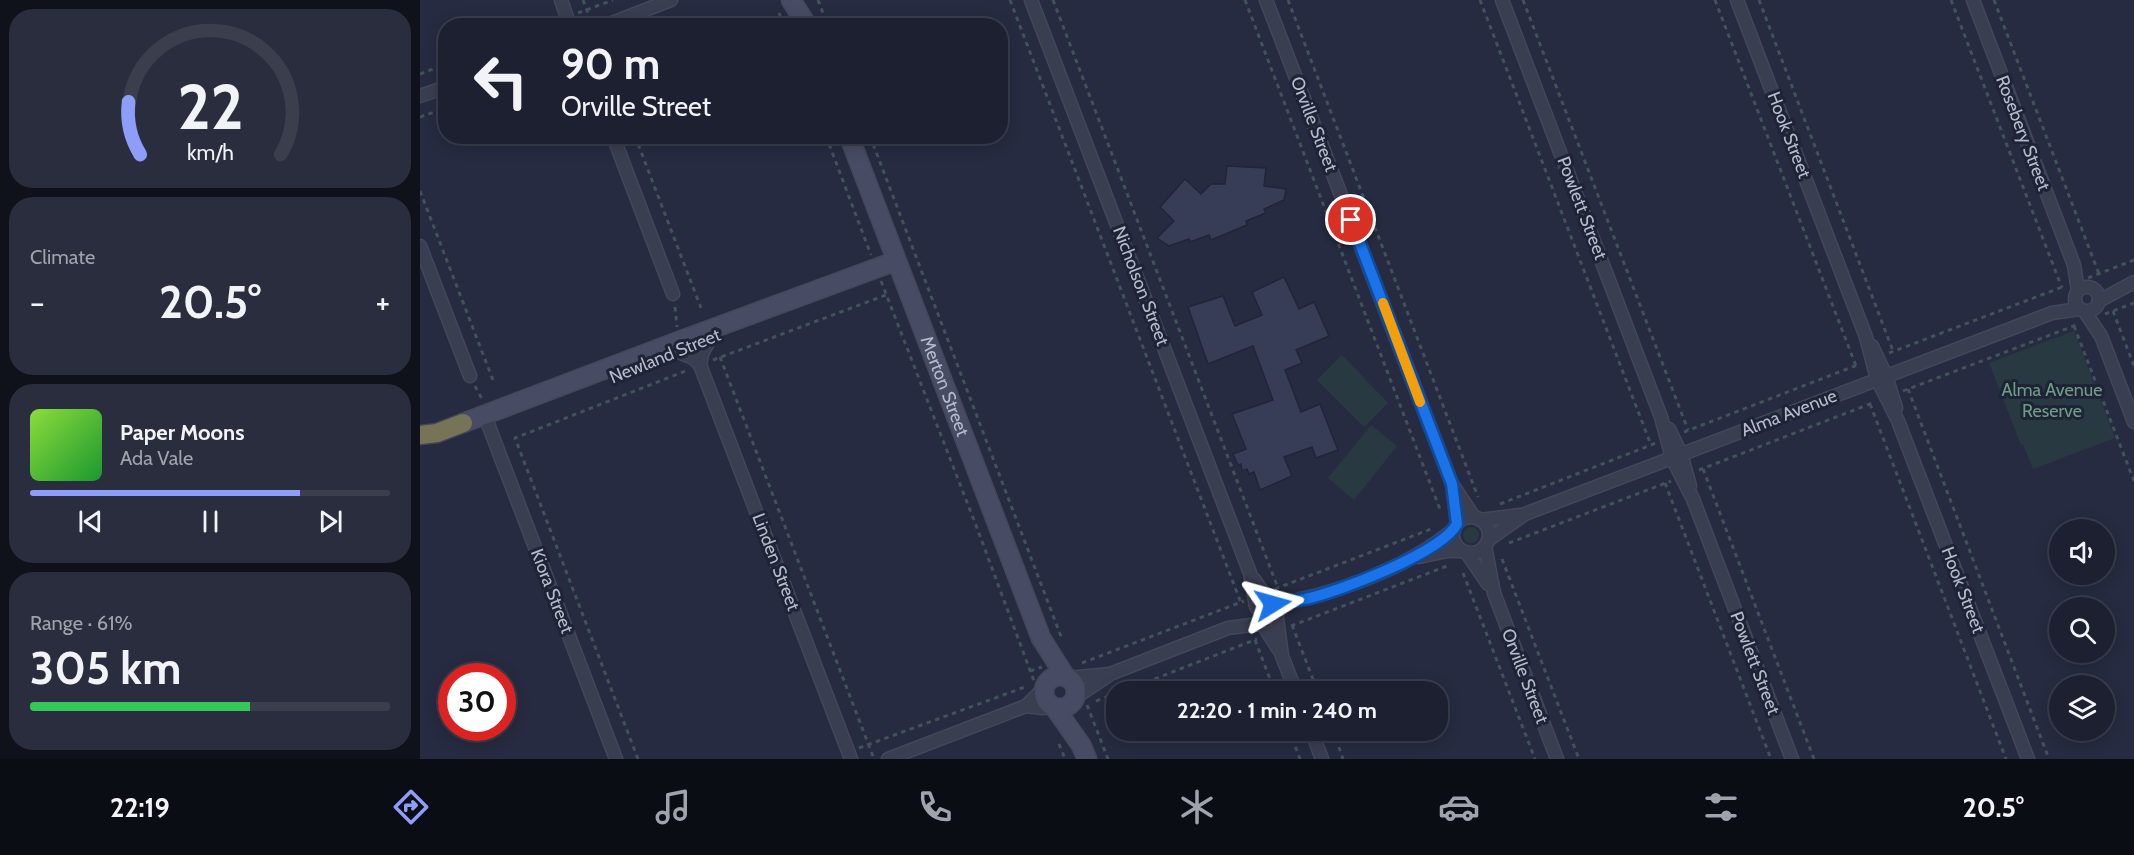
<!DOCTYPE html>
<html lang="en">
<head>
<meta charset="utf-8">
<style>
  :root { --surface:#1c2031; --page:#292d3d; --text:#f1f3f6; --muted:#a0a3ab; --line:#3a3e4d; --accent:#8e9df9 }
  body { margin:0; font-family:Cabin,sans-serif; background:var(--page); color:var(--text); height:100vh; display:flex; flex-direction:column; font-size:22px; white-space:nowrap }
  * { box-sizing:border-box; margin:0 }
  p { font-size:20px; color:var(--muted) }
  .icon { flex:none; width:33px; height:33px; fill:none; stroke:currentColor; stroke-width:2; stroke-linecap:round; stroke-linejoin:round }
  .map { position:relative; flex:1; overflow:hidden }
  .sheet { display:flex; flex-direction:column; gap:9px; padding:9px; background:#0f121b; width:420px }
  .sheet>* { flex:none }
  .banner { position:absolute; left:18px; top:18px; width:570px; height:126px; border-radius:24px; box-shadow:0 3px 15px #0003,0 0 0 2px var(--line); background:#1c2031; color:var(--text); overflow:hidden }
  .tools { position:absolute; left:1629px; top:519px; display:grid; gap:12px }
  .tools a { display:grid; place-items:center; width:66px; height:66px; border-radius:50%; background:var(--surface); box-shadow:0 3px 15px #0003,0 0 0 2px var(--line); font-size:30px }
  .speed { position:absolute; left:18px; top:663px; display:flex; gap:12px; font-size:30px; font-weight:700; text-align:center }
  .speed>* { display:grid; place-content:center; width:78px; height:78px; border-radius:50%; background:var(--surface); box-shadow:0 3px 15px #0003,0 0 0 2px var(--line); line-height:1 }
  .speed .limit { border:9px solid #d22; background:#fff; color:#111 }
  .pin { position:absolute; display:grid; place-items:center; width:51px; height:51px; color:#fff; margin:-26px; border:3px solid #fff; border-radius:50%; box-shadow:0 2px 6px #0007 }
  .me { position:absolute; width:66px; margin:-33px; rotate:82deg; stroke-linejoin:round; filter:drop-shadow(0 0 4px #0008) }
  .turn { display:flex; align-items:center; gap:21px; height:126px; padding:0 24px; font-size:27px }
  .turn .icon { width:78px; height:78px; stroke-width:2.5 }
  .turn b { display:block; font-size:42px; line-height:51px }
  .big { font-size:45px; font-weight:800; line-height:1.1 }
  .sheet .tile { flex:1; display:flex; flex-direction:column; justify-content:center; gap:9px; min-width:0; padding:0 21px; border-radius:24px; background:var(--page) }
  .sheet .dial { align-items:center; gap:0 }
  .dial svg { height:156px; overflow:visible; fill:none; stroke:var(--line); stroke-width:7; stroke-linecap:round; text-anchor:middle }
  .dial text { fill:var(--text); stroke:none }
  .song { display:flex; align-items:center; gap:18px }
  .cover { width:72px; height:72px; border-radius:9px; background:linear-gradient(135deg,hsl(90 70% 55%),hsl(130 70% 35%)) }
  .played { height:6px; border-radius:3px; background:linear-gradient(90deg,var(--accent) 75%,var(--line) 75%) }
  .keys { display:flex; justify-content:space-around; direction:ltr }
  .heat { display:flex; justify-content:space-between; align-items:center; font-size:33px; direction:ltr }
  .charge { height:9px; border-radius:4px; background:linear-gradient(90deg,#34c759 61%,var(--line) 0) }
  .trip { position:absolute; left:686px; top:681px; width:342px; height:60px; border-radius:24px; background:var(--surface); box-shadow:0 3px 15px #0003,0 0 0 2px var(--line); font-weight:800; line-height:60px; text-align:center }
  .tabs { display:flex; height:96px; justify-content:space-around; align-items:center; background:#0b0d14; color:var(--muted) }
  .tabs .icon { width:42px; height:42px }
  .tabs .on { color:var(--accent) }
  .tabs b { font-size:27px; color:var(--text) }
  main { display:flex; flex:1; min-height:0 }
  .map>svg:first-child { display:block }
  .green { fill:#283942 }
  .building { fill:#383d57; stroke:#212538; stroke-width:1.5 }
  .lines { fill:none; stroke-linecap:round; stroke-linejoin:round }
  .street-casing { stroke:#44475a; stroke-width:15 }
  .secondary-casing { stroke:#44475a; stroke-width:21 }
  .highway-casing { stroke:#424658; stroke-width:21 }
  .path { stroke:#41525a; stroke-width:3; stroke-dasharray:4.5 4.5; stroke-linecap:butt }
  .street { stroke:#3a3e51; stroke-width:12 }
  .secondary { stroke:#484b64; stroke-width:18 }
  .highway { stroke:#777357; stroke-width:18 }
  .route-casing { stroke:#114b97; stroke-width:15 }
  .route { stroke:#1a73e8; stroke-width:10 }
  .slow { stroke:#f59e0b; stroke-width:10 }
  .labels { text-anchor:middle; stroke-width:6; stroke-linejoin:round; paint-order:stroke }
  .street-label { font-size:18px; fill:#b7bacb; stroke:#1f2336 }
  .park-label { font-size:18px; fill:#6e9c84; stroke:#1f2336 }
</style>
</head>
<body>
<main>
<section class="sheet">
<div class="tile dial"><svg viewBox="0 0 100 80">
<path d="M14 69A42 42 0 1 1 86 69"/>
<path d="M14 69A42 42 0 0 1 8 42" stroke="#8e9df9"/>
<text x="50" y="56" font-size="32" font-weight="700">22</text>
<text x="50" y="72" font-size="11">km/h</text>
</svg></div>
<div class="tile"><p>Climate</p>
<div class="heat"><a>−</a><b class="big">20.5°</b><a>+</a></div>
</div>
<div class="tile">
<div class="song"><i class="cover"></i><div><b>Paper Moons</b><p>Ada Vale</p></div></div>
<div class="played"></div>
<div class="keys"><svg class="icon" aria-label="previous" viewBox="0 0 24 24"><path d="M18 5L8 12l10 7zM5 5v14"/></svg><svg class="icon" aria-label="pause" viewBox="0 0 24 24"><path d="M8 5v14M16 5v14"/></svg><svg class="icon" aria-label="next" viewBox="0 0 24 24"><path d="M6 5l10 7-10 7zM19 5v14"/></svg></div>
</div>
<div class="tile"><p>Range · 61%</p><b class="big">305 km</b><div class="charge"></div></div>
</section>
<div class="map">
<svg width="1714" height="759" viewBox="0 0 1714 759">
  <rect width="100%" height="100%" fill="#262b41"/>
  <g class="green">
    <polygon points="1654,331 1695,438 1613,469 1603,444 1601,445 1569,363"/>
    <polygon points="922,355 968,403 944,427 897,380"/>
    <polygon points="951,425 977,446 934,500 908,478"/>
    <circle cx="1051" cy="535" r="8"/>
  </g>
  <g class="building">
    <polygon points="807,166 846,168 844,186 866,189 864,200 844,209 846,213 826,221 827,225 791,240 789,235 770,242 769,239 749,246 737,238 754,221 740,207 765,179 781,194 791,184 805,184"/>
    <polygon points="864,277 879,309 894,302 909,336 876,350 882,363 865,370 881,412 900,404 918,450 896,458 892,447 864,457 872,476 840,490 834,472 829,474 827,469 822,471 821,464 818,465 813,454 826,449 812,414 853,400 833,346 788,364 768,307 803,296 815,326 842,315 832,292"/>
  </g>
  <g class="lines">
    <defs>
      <g id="street">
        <polyline points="141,0 150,26"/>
        <polyline points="611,0 830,573 836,607"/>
        <polyline points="846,0 1032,484 1054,517"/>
        <polyline points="1082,0 1241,417 1252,458 1273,499 1372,759"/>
        <polyline points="1317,0 1446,337 1457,379 1478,421 1608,759"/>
        <polyline points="1553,0 1654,265 1658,291"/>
        <polyline points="184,26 251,0"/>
        <polyline points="0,96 26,87"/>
        <polyline points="193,136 253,294"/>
        <polyline points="0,246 50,376"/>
        <circle cx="1667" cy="299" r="12"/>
        <polyline points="1679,301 1714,282"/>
        <polyline points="1665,312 1681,336 1714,422"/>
        <polyline points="290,339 282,354 280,365 431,759"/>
        <polyline points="1452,346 1466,376 1476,408"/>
        <polyline points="258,352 273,358 280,365"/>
        <polyline points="68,424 196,759"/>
        <polyline points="1249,429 1261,454 1270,486"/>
        <polyline points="1033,489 1037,523"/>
        <circle cx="1051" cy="535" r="18"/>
        <polyline points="1060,520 1101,515"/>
        <polyline points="1068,540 1105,514 1632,313 1659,309"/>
        <polyline points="1065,546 1074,593 1137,759"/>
        <polyline points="1046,552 1068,584"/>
        <polyline points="999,557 1027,551 1042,551"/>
        <polyline points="834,579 849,602"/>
        <path d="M853,604C912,596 988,568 1034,529"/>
        <polyline points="857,618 862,656 876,692"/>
        <polyline points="843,625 859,650"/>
        <polyline points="649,678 690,674 808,628 839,624"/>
        <polyline points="656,697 689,675"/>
        <polyline points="606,706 622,708 633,707"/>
        <polyline points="891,730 902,759"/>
        <polyline points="468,759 606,706 624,688"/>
      </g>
      <g id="secondary">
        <polyline points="371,0 385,22"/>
        <path id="s1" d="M429,136L621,638L645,676"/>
        <polyline points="43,423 259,341 476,261"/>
        <circle cx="640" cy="692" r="16"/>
        <polyline points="635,708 661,745 667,759"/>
      </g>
      <polyline id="highway" points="0,435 17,433 43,423"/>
    </defs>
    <use href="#street" class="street-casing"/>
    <use href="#secondary" class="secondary-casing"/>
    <use href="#highway" class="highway-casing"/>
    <g class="path">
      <polyline points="163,0 172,24"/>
      <polyline points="398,0 408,26"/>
      <polyline points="590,0 821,603"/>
      <polyline points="633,0 858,588"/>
      <polyline points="825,0 1021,512"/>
      <polyline points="868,0 1058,497"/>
      <polyline points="1060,0 1231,445"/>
      <polyline points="1103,0 1268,430"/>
      <polyline points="1295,0 1436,366"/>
      <polyline points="1339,0 1473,351"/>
      <polyline points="1531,0 1642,288"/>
      <polyline points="1574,0 1679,274"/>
      <polyline points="158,13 193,0"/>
      <polyline points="359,13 364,26"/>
      <polyline points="127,26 135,22"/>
      <polyline points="0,74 26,64"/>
      <polyline points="0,117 26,108"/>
      <polyline points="215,136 281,308"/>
      <polyline points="406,136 451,255"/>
      <polyline points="450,136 642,639"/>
      <polyline points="0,191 73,380"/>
      <polyline points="1668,278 1714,260"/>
      <polyline points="461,281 557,528 614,681"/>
      <polyline points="255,307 257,327"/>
      <polyline points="1693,311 1714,366"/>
      <polyline points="1685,314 1714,303"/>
      <polyline points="1654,326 1714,481"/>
      <polyline points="1469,353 1645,286"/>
      <polyline points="300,357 454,759"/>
      <polyline points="293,360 466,295"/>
      <polyline points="55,386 62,399"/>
      <polyline points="1488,389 1629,759"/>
      <polyline points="1483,391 1659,324"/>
      <polyline points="1450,404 1586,759"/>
      <polyline points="1264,432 1440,364"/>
      <polyline points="1283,469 1394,759"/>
      <polyline points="1279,470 1455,402"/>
      <polyline points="1245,483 1351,759"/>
      <polyline points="1080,504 1236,443"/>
      <polyline points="1089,543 1251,481"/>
      <polyline points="1082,559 1159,759"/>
      <polyline points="1043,573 1115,759"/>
      <polyline points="855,589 1011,529"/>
      <polyline points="872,625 898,692"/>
      <polyline points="871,626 1027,566"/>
      <polyline points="835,640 855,692"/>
      <polyline points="662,663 824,601"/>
      <polyline points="610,671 622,667"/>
      <polyline points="701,692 837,639"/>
      <polyline points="676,701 696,693"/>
      <polyline points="667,705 688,759"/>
      <polyline points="869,730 880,759"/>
      <polyline points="913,730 923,759"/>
      <polyline points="639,744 645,759"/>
      <polyline points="439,748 605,687"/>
      <polyline points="218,759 95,438 268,370"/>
    </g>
    <use href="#street" class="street"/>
    <use href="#secondary" class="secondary"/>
    <use href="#highway" class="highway"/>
  </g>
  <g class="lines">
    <defs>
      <path id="route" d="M853,604C863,602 874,601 885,599C918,592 1021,553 1037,524L1032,484L931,220"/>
    </defs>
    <use href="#route" class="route-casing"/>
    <use href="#route" class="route"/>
    <polyline class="slow" points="963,303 1000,402"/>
  </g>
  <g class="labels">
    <g class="street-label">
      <text transform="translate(894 124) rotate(69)" y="6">Orville Street</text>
      <text transform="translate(1603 133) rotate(69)" y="6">Rosebery Street</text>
      <text transform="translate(1369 135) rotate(69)" y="6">Hook Street</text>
      <text transform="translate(1162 208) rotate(69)" y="6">Powlett Street</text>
      <text transform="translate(721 286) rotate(69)" y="6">Nicholson Street</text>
      <text transform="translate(245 356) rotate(-22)" y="6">Newland Street</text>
      <text dy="6" stroke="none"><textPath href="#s1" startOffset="268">Merton Street</textPath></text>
      <text transform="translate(1369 413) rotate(-21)" y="6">Alma Avenue</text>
      <text transform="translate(356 562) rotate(69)" y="6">Linden Street</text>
      <text transform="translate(1543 590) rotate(69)" y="6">Hook Street</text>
      <text transform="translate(132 591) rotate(69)" y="6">Kiora Street</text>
      <text transform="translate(1335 663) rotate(69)" y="6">Powlett Street</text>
      <text transform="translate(1105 676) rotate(69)" y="6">Orville Street</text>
    </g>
    <g class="park-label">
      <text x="1632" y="396">Alma Avenue<tspan x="1632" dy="21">Reserve</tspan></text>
    </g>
  </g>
</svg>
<div class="tools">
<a><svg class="icon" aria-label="sound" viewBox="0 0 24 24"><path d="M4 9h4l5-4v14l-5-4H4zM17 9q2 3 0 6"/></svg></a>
<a><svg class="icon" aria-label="search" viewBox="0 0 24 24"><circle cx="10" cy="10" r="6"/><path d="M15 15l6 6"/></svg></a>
<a><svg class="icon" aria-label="layers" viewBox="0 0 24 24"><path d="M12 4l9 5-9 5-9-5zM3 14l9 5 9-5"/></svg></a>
</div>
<div class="speed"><div class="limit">30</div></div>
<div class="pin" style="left:931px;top:220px;background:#d93025"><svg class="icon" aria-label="arrive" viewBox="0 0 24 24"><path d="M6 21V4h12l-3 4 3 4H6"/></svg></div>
<svg class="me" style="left:853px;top:604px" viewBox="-20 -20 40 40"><path d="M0-17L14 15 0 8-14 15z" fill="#1a73e8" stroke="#fff" stroke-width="4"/></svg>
<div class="trip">22:20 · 1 min · 240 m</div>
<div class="banner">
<div class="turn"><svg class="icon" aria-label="left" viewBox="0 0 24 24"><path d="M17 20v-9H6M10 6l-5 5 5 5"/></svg><div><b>90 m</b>Orville Street</div></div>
</div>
</div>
</main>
<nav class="tabs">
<b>22:19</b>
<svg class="icon on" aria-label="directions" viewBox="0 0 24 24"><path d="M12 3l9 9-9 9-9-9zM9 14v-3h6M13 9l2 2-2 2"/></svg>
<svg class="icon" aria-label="music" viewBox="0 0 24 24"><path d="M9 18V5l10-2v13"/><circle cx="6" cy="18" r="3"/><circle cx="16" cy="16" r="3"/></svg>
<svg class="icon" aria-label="phone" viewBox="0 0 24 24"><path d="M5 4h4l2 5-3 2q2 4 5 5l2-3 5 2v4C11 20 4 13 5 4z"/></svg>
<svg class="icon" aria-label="climate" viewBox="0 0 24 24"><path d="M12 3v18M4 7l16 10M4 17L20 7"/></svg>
<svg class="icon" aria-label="car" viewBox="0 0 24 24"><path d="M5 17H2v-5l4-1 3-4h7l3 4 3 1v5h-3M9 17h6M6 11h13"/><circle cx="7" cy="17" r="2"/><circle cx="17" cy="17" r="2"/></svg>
<svg class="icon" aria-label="filters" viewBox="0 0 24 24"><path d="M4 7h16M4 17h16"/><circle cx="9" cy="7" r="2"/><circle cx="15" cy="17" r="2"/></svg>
<b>20.5°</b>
</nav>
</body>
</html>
